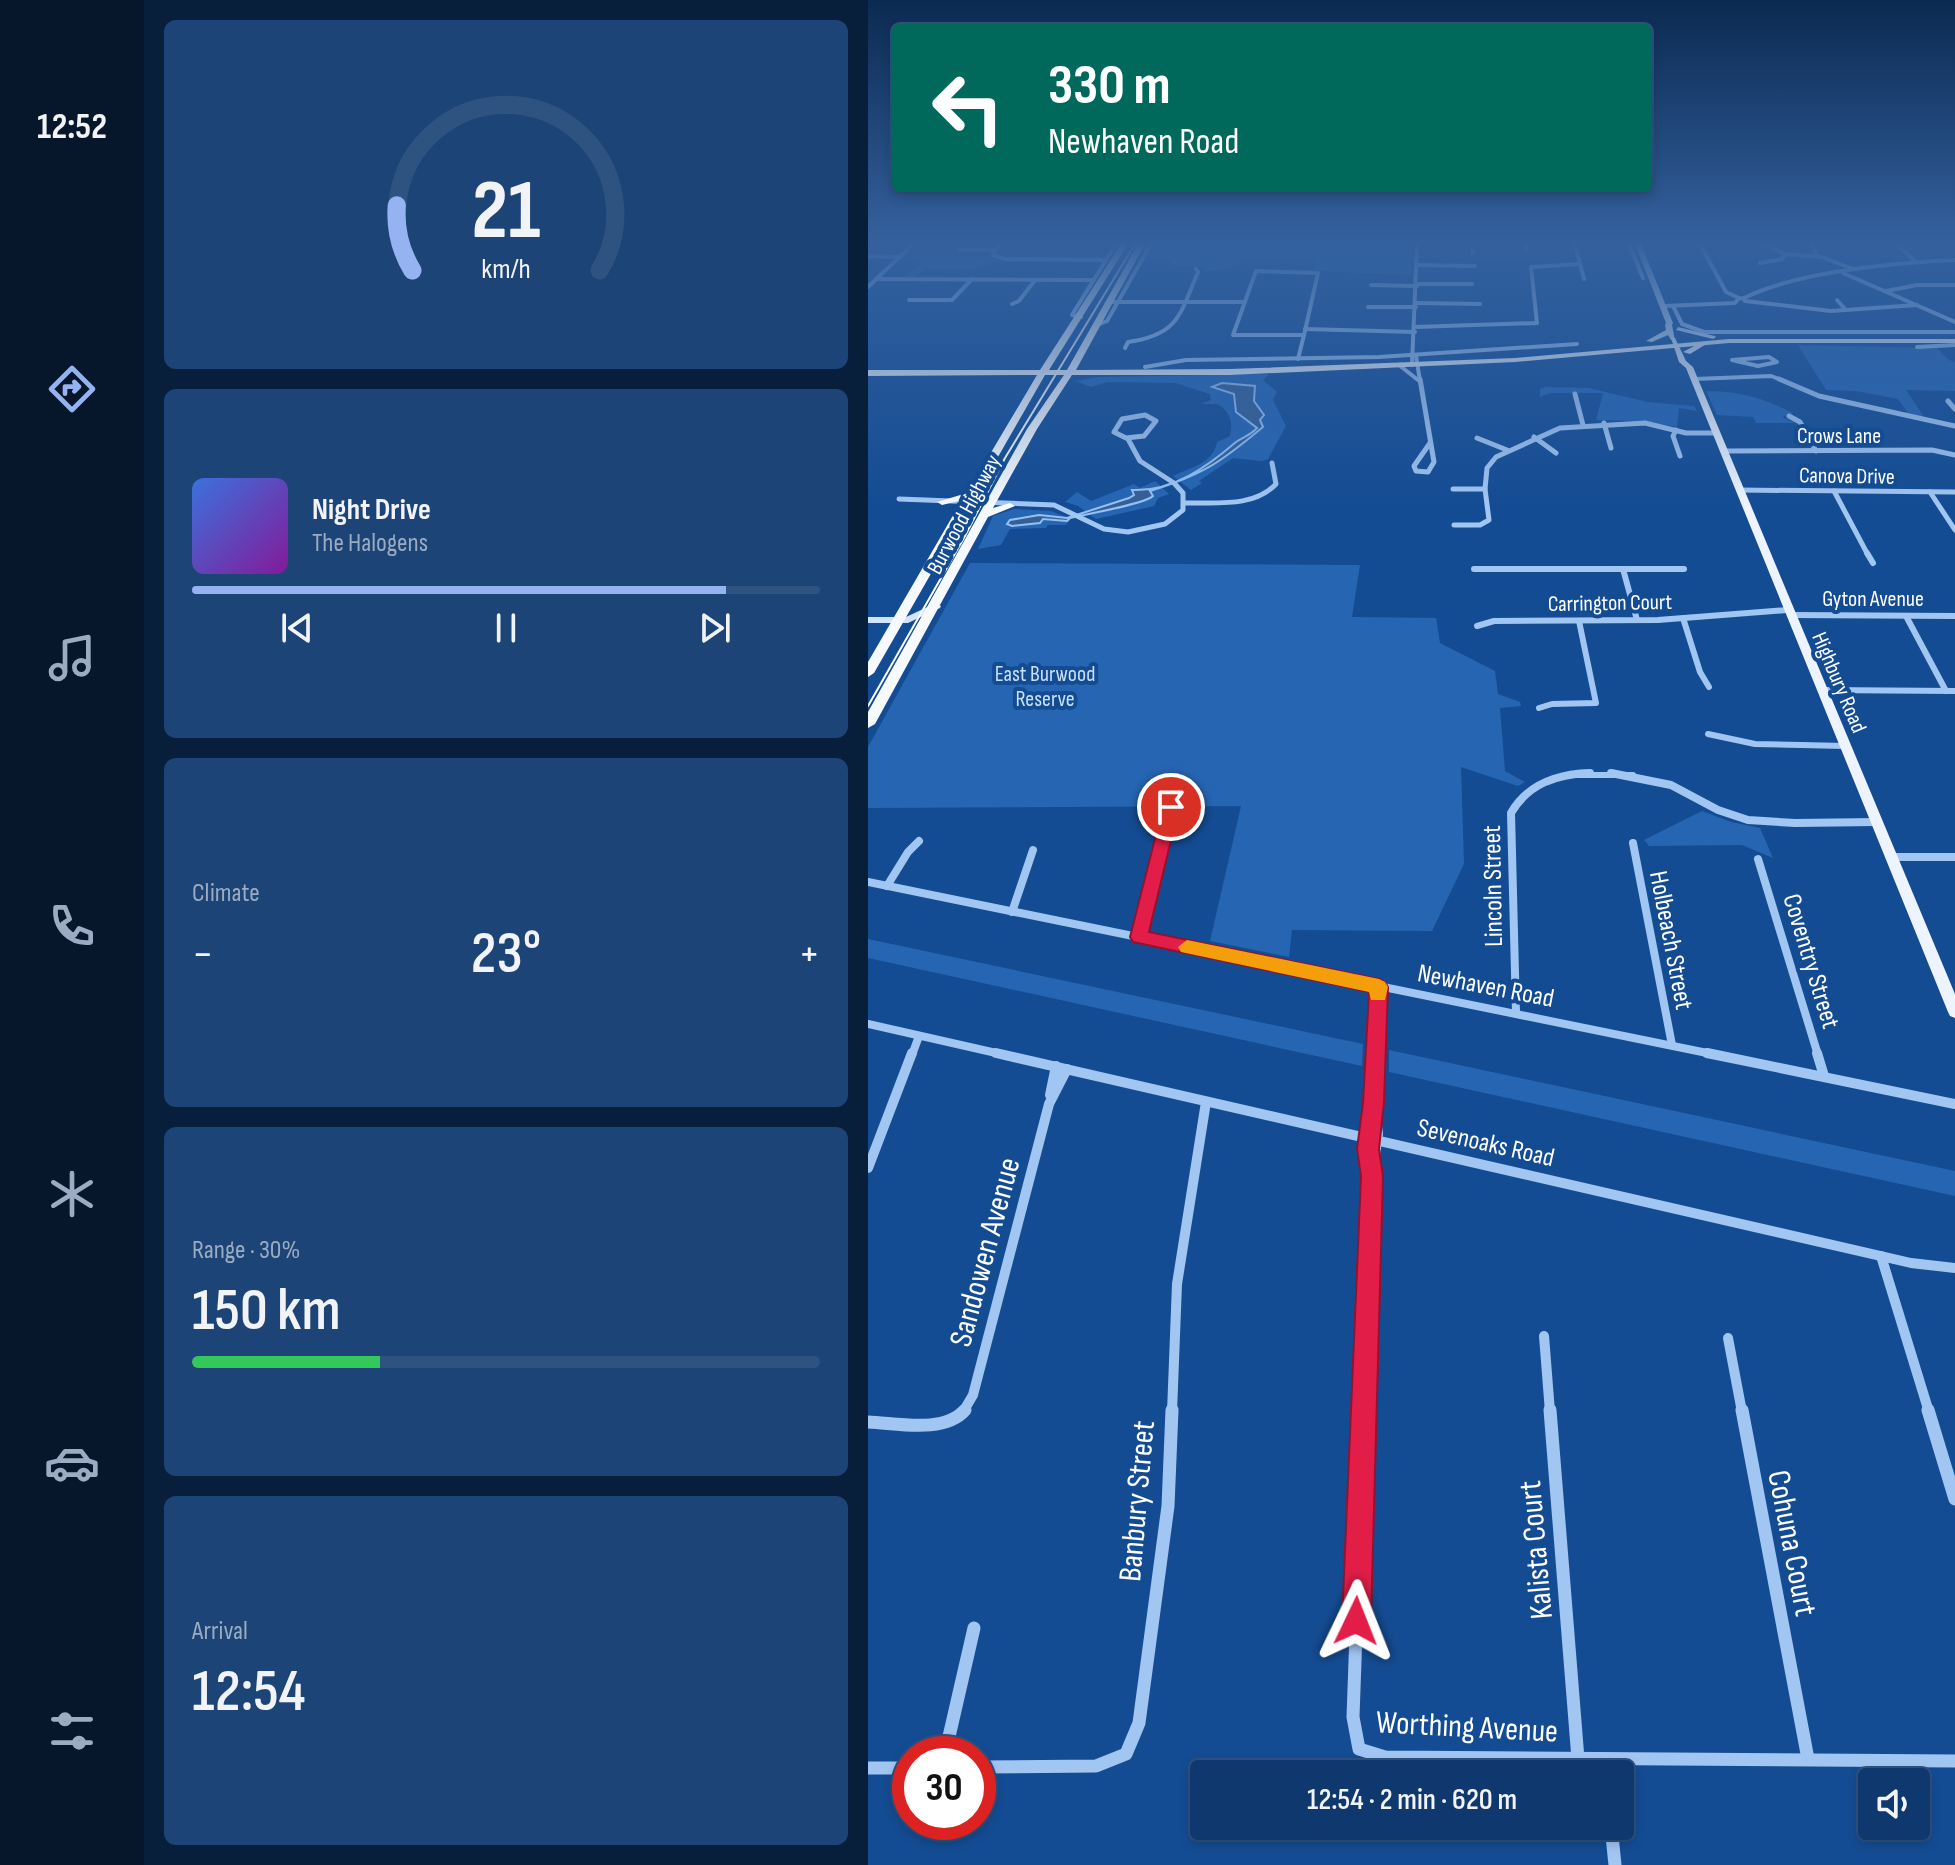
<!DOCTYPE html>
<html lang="en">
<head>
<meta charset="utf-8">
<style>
  :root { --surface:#0f396e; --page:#1d4476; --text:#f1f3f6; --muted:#9bacc2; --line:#2f5381; --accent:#95b2f1 }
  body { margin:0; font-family:"Sofia Sans Condensed",sans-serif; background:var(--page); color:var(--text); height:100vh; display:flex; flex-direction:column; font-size:30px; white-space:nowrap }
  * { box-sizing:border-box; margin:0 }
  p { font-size:26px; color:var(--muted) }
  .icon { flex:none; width:44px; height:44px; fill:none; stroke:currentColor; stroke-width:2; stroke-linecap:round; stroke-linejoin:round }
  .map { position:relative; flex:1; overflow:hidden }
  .side { display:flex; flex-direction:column; gap:20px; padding:20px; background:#081f3c; width:724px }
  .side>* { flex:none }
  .top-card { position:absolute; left:24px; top:24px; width:760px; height:168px; border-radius:8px; box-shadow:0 4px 12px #0003,0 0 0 2px var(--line); background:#00695c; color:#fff; overflow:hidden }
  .buttons { position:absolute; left:990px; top:1768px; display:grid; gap:16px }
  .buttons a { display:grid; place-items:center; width:72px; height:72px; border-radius:8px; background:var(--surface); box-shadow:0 4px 12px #0003,0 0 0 2px var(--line); font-size:40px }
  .speed { position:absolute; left:24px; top:1736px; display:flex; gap:16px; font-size:40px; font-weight:700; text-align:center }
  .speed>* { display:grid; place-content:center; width:104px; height:104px; border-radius:50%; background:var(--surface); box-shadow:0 4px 12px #0003,0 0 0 2px var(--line); line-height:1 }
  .speed .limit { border:12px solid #d22; background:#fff; color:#111 }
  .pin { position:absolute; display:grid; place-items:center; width:68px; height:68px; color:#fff; margin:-34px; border:4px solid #fff; border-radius:50%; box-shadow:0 2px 8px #0007 }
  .me { position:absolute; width:88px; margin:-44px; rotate:2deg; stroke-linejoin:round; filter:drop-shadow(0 0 6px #0008) }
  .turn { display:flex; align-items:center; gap:28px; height:168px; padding:0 24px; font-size:36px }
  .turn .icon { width:104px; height:104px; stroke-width:2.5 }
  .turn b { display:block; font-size:56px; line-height:68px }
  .big { font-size:60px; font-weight:600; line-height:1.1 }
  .side .tile { flex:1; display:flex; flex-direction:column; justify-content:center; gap:12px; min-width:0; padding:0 28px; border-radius:12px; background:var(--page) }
  .side .dial { align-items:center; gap:0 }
  .dial svg { height:208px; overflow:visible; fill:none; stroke:var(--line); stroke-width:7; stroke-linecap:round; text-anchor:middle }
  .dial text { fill:var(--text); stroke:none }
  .song { display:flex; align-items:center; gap:24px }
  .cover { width:96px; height:96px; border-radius:12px; background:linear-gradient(135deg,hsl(220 70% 55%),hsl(290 70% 35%)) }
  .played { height:8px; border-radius:4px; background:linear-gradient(90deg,var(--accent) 85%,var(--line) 85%) }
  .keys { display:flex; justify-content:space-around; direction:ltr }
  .heat { display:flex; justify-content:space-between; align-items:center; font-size:44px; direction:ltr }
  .charge { height:12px; border-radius:6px; background:linear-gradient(90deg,#34c759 30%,var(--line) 0) }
  .trip { position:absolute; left:322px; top:1760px; width:444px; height:80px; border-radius:8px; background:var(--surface); box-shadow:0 4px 12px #0003,0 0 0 2px var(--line); font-weight:600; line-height:80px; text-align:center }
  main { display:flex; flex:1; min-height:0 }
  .tabs { display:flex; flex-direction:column; width:144px; justify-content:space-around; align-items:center; background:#06172c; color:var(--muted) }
  .tabs .icon { width:56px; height:56px }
  .tabs .on { color:var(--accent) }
  .tabs b { font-size:36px; color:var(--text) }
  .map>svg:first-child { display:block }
  .green { fill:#2665b2 }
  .water { fill:#365f94; stroke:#94c1f5; stroke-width:2 }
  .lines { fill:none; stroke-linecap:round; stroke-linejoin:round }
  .minor-far5 { stroke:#a2c6f2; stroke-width:4 }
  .minor-far4 { stroke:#a2c6f2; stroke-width:5 }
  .minor-far3 { stroke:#a2c6f2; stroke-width:6 }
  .minor-far2 { stroke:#a2c6f2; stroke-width:8 }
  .minor-far1 { stroke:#a2c6f2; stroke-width:10 }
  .minor { stroke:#a2c6f2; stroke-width:13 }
  .secondary { fill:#d1e4fc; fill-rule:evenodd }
  .primary { fill:#edf4ff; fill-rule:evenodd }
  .trunk { fill:#f6faff; fill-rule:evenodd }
  .tram { stroke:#fff; stroke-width:2 }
  .route { fill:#e11d48; stroke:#92132f; stroke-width:2 }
  .slow { fill:#f59e0b }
  .labels { text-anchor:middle; stroke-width:8; stroke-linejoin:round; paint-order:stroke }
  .far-street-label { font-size:22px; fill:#fff; stroke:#144c93 }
  .far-park-label { font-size:22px; fill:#c9e1fc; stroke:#144c93 }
  .street-label { font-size:26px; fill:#fff; stroke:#144c93 }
  .near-street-label { font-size:32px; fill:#fff; stroke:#144c93 }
</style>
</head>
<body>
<main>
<nav class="tabs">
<b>12:52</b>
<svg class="icon on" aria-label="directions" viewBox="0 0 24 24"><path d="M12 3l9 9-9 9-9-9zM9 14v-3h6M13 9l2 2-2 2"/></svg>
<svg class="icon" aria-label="music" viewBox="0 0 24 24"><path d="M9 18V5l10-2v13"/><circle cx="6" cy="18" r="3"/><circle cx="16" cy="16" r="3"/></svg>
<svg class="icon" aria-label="phone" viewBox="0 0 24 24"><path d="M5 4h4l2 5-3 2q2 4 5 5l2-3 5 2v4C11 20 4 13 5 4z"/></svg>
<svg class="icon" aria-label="climate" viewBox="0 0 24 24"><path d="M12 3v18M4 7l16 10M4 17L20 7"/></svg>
<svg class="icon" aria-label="car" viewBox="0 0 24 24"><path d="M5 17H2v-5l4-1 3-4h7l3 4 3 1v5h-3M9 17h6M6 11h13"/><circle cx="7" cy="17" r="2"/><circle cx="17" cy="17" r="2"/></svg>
<svg class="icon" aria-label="filters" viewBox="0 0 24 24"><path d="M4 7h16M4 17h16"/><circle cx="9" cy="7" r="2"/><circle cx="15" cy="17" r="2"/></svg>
</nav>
<section class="side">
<div class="tile dial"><svg viewBox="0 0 100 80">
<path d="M14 69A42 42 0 1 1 86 69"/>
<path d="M14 69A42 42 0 0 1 8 44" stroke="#95b2f1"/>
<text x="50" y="56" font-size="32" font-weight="700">21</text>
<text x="50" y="72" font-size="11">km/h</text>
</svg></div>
<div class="tile">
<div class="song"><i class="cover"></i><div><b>Night Drive</b><p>The Halogens</p></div></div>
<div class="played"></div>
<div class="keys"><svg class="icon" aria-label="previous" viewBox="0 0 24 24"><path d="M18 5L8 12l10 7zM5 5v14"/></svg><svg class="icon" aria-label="pause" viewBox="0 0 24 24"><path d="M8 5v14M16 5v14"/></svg><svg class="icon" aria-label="next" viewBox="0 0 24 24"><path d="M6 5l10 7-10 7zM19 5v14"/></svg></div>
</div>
<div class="tile"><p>Climate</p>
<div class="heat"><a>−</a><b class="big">23°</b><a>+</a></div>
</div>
<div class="tile"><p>Range · 30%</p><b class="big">150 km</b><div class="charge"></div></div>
<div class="tile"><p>Arrival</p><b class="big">12:54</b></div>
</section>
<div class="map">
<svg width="1087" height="1865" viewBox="0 0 1087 1865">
  <rect width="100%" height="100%" fill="#144c93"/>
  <g class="green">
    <path d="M542,244L543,275L454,271L446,270L447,260L371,261L361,269L335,272L336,268C326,264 314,267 303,265V261L278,260L287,245Z"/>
    <polygon points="36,257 122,258 131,261 107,269 57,269 48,277 36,277 55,261"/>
    <polygon points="930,345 1069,348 1081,360 1087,362 1087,391 1038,390 1056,417 1040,413 1030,399 988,391 958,390"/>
    <path d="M401,374L395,380L409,392L405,400L418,426L400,459L394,461L365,458L331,481L334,483L323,490L305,476C323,467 345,464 349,442L362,436C365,422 363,413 350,404H333L343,400L342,394L308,383L239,382L223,387L207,381L230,377Z"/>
    <polygon points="678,387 721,388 779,402 826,406 829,411 811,408 809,427 776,421 728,420 735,393 682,393 672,397 672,389"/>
    <path d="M838,391C872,391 895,398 925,413L914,417L928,423H888L885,417L849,415Z"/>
    <polygon points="287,481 301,494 290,498 286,506 228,519 210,506 197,502 209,492 223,501 266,484 272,488"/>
    <polygon points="146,509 183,511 203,519 198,525 180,525 178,528 142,529 133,545 110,549 125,516"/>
    <polygon points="102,563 492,565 484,617 568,618 572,643 627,671 630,694 652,702 653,706 632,708 637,771 657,782 650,786 593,767 596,864 564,931 424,930 421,957 342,941 373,806 0,808 0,747"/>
    <polygon points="834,811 863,822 892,828 905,858 874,845 781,846 776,840"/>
    <polygon points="0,939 495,1044 494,1066 0,958"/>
    <polygon points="521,1050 1087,1171 1087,1196 521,1072"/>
  </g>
  <path class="water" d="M354,383L387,386L386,401L396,415L392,420L395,427C354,461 337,474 282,491L285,496C277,504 218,514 202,518L199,521L175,519L172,523L144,526L139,524L142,520L171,515L199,518L261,498L266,495L264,490C304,492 339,467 368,442C375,437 383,435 389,428L368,412L366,394L344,387Z"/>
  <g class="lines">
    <g class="minor-far5">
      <polyline points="132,244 125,255 137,259 238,260"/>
      <polyline points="604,244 605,253"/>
      <polyline points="658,244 659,249"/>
      <polyline points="707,244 716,279"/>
      <polyline points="761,244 775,278"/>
      <polyline points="832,244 858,292 871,298"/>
      <polyline points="893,244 917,254 954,257 985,269"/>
      <polyline points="943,244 950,256"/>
      <polyline points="1028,244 1048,262"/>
      <polyline points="91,250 127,250"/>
      <polyline points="0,256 32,257"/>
      <polyline points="892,263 914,259 917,254"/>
      <polyline points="550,265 607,266"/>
      <polygon points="388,271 450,273 436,335 365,335"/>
      <polyline points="975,273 1087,322"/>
      <polyline points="8,279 226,280"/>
      <polyline points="549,284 604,284"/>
      <polyline points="503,285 549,286"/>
      <polyline points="0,287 45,244"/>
      <polyline points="1018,291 1049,285 1087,285"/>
      <path d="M876,298C931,271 1026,263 1087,260"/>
      <polyline points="41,300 84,300 104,279"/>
      <polyline points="969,300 977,309"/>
      <polyline points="877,301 963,311 1049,305"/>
      <polyline points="241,302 377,302"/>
      <polyline points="548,303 612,304"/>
      <polyline points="144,304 151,301 167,280"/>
      <polyline points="796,306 867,303 871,298 877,299"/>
      <polyline points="805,306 814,324 836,332 1087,332"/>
      <polyline points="500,307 548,307"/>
      <polyline points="213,317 204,315 248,244"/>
      <polyline points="229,325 239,321 283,244"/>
      <polyline points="547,327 669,323 663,267 712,264"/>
      <polyline points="437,329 547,332"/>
      <polyline points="1049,347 1087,345"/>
      <path d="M257,348L260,342C311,335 312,314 330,272L328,269"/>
      <polyline points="548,356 552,381"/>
      <polygon points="901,357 909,362 890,366 864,360"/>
      <polyline points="430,359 436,335"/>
      <polyline points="531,365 550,380"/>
      <polyline points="544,365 549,244"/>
      <polyline points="277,367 318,360 511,357 709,344"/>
      <polyline points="826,379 903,376 916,381"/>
    </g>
    <g class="minor-far4">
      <polyline points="552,379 566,462 560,472 548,471 546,466 562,443"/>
      <polyline points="911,379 951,396 1087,426"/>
      <polyline points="707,394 715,425"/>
      <polyline points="1080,401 1087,409"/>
      <polygon points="277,415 288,421 276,436 258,438 246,432 254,419"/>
      <polyline points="921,416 932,422 948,451"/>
      <polyline points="736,423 743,448"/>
      <polyline points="808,430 805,436 812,456"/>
      <polyline points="666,437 688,453"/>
      <polyline points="609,438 639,450"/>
      <polyline points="855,451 1064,450 1087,455"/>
      <polyline points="585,489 617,489"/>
      <polyline points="871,490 1087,492"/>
      <polyline points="966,491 1000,555"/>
      <polyline points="1062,492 1087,530"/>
      <polyline points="31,499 186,505 236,529 260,532 297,524 315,510 315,493 306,483 272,461 260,439"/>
      <path d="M317,503C347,502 386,508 408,484L404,463"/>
      <polyline points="586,525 612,525 621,520 617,489 619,468 628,457 692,428 777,423 818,433 848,433"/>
    </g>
    <g class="minor-far3">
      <polyline points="999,553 1005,563"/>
      <polyline points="606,569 816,569"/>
      <polyline points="755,569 769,620"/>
      <polyline points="922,615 1087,616"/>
      <polyline points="1038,616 1078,691"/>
      <polyline points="815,618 832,672 841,687"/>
      <polyline points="609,626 626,621 790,620 920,610"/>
      <polyline points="953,690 1087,691"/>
      <polyline points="671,708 684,704 728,703 711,621"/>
      <polyline points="840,734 887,744 977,746"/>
      <polyline points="702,775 765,775"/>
    </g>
    <g class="minor-far2">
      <polyline points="743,773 803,785 850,810 880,820 927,823 1008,822"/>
      <polyline points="765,843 804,1045"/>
      <polyline points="1022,857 1087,857"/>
      <polyline points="890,859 950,1055"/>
      <polyline points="0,882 849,1055"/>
      <polyline points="19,886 40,852 51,841"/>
      <polyline points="144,912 165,850"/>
      <polyline points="271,937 303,807"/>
      <path d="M648,1013L643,813C660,784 688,774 722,773"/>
      <polyline points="0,1024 137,1055"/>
      <polyline points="44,1055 51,1036"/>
      <polyline points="508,1055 511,987"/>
    </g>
    <g class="minor-far1">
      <polyline points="128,1053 1043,1263 1087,1268"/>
      <polyline points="839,1053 1087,1104"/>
      <polyline points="949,1053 956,1076"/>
      <polyline points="182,1095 188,1066"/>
      <polyline points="0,1168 44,1053"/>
      <polyline points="503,1171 500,1149 508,1053"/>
      <polyline points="1013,1256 1061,1412"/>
      <polyline points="676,1336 682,1412"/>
      <polyline points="860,1338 874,1412"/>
      <polyline points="95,1412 105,1395 181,1104 199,1069"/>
      <polyline points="304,1412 309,1284 338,1102"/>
      <polyline points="496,1412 504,1176 510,1134 506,1103"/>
    </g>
    <g class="minor">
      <polyline points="496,1410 485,1717 491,1749 517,1757 1087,1761"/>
      <polyline points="682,1410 710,1759"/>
      <polyline points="874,1410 940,1759"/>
      <polyline points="1060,1410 1087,1499"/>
      <path d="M0,1422C29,1423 76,1434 97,1410"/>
      <polyline points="77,1754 106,1628"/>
      <polyline points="737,1760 738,1774"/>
      <polyline points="110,1767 228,1766 258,1754 271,1723 300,1506 304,1410"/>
      <polyline points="0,1768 42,1768"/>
      <polyline points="743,1826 747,1865"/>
    </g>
    <g class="secondary">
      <polygon points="767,244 773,244 805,323 804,325 807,340 803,340 800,335 784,342 778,341 798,330 797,325 798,323"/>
      <polygon points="810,327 847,336 848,337 845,339 808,330"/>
      <polygon points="68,603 73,606 72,608 40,623 0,623 0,617 38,617"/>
    </g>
    <g class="primary">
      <polygon points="803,338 807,338 818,361 825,367 1087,994 1087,1018 1082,1016 1080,1012 818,368 811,362"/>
      <polygon points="834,342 840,343 822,354 815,352"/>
    </g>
    <polygon class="trunk" points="253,244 260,244 181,370 199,370 270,244 277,244 208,370 362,369 647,358 861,339 1087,339 1087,343 861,343 647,362 362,375 204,375 169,429 125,508 142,503 147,506 120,517 7,724 0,728 0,712 159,429 196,375 177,375 6,673 0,677 0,662 94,500 74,505 69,502 99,493 169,375 0,376 0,370 172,370"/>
    <polyline class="tram" points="0,706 97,536 137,458 267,244"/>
  </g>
  <linearGradient id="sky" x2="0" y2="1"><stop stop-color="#0b2a51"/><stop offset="0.48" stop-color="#34619e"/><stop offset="1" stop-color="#34619e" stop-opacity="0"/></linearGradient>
  <rect width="1087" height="505" fill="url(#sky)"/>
  <polygon class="route" points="303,802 311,807 281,932 511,979 517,982 520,987 516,1103 511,1149 515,1176 503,1621 498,1631 488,1636 478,1631 474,1621 493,1176 489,1149 495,1103 501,992 265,942 262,937 295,807"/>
  <polygon class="slow" points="319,940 511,979 517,982 520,987 517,1000 503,1000 501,992 313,952 310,947"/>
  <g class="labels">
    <g class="far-street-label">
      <text x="971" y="443">Crows Lane</text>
      <text transform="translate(979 475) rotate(1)" y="8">Canova Drive</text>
      <text transform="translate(95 514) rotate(-62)" y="8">Burwood Highway</text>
      <text x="1005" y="606">Gyton Avenue</text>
      <text transform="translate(742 602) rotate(-1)" y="8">Carrington Court</text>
      <text transform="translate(972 682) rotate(67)" y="8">Highbury Road</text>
    </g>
    <g class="far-park-label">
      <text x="177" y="681">East Burwood<tspan x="177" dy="25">Reserve</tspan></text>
    </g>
    <g class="street-label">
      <text transform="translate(624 886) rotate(-91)" y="9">Lincoln Street</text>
      <text transform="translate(804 940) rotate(79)" y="9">Holbeach Street</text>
      <text transform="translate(944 961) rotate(73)" y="9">Coventry Street</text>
      <text transform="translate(618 985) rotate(11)" y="9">Newhaven Road</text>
      <text transform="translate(618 1142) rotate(13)" y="9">Sevenoaks Road</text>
    </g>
    <g class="near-street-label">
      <text transform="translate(116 1252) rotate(-75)" y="11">Sandowen Avenue</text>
      <text transform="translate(268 1501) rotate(-85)" y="11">Banbury Street</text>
      <text transform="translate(925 1543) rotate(79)" y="11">Cohuna Court</text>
      <text transform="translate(667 1550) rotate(-95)" y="11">Kalista Court</text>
      <text transform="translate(599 1726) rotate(3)" y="11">Worthing Avenue</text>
    </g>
  </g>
</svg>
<div class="buttons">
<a><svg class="icon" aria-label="sound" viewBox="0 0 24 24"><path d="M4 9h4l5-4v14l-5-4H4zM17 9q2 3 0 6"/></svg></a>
</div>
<div class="speed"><div class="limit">30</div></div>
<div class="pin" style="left:303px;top:807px;background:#d93025"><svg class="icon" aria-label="arrive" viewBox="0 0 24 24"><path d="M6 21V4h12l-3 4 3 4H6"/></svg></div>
<svg class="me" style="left:488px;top:1621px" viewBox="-20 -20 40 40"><path d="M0-17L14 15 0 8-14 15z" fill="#e11d48" stroke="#fff" stroke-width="4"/></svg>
<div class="trip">12:54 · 2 min · 620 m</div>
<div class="top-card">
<div class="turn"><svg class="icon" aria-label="left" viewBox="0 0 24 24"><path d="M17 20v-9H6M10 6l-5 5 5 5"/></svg><div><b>330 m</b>Newhaven Road</div></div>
</div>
</div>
</main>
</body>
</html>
